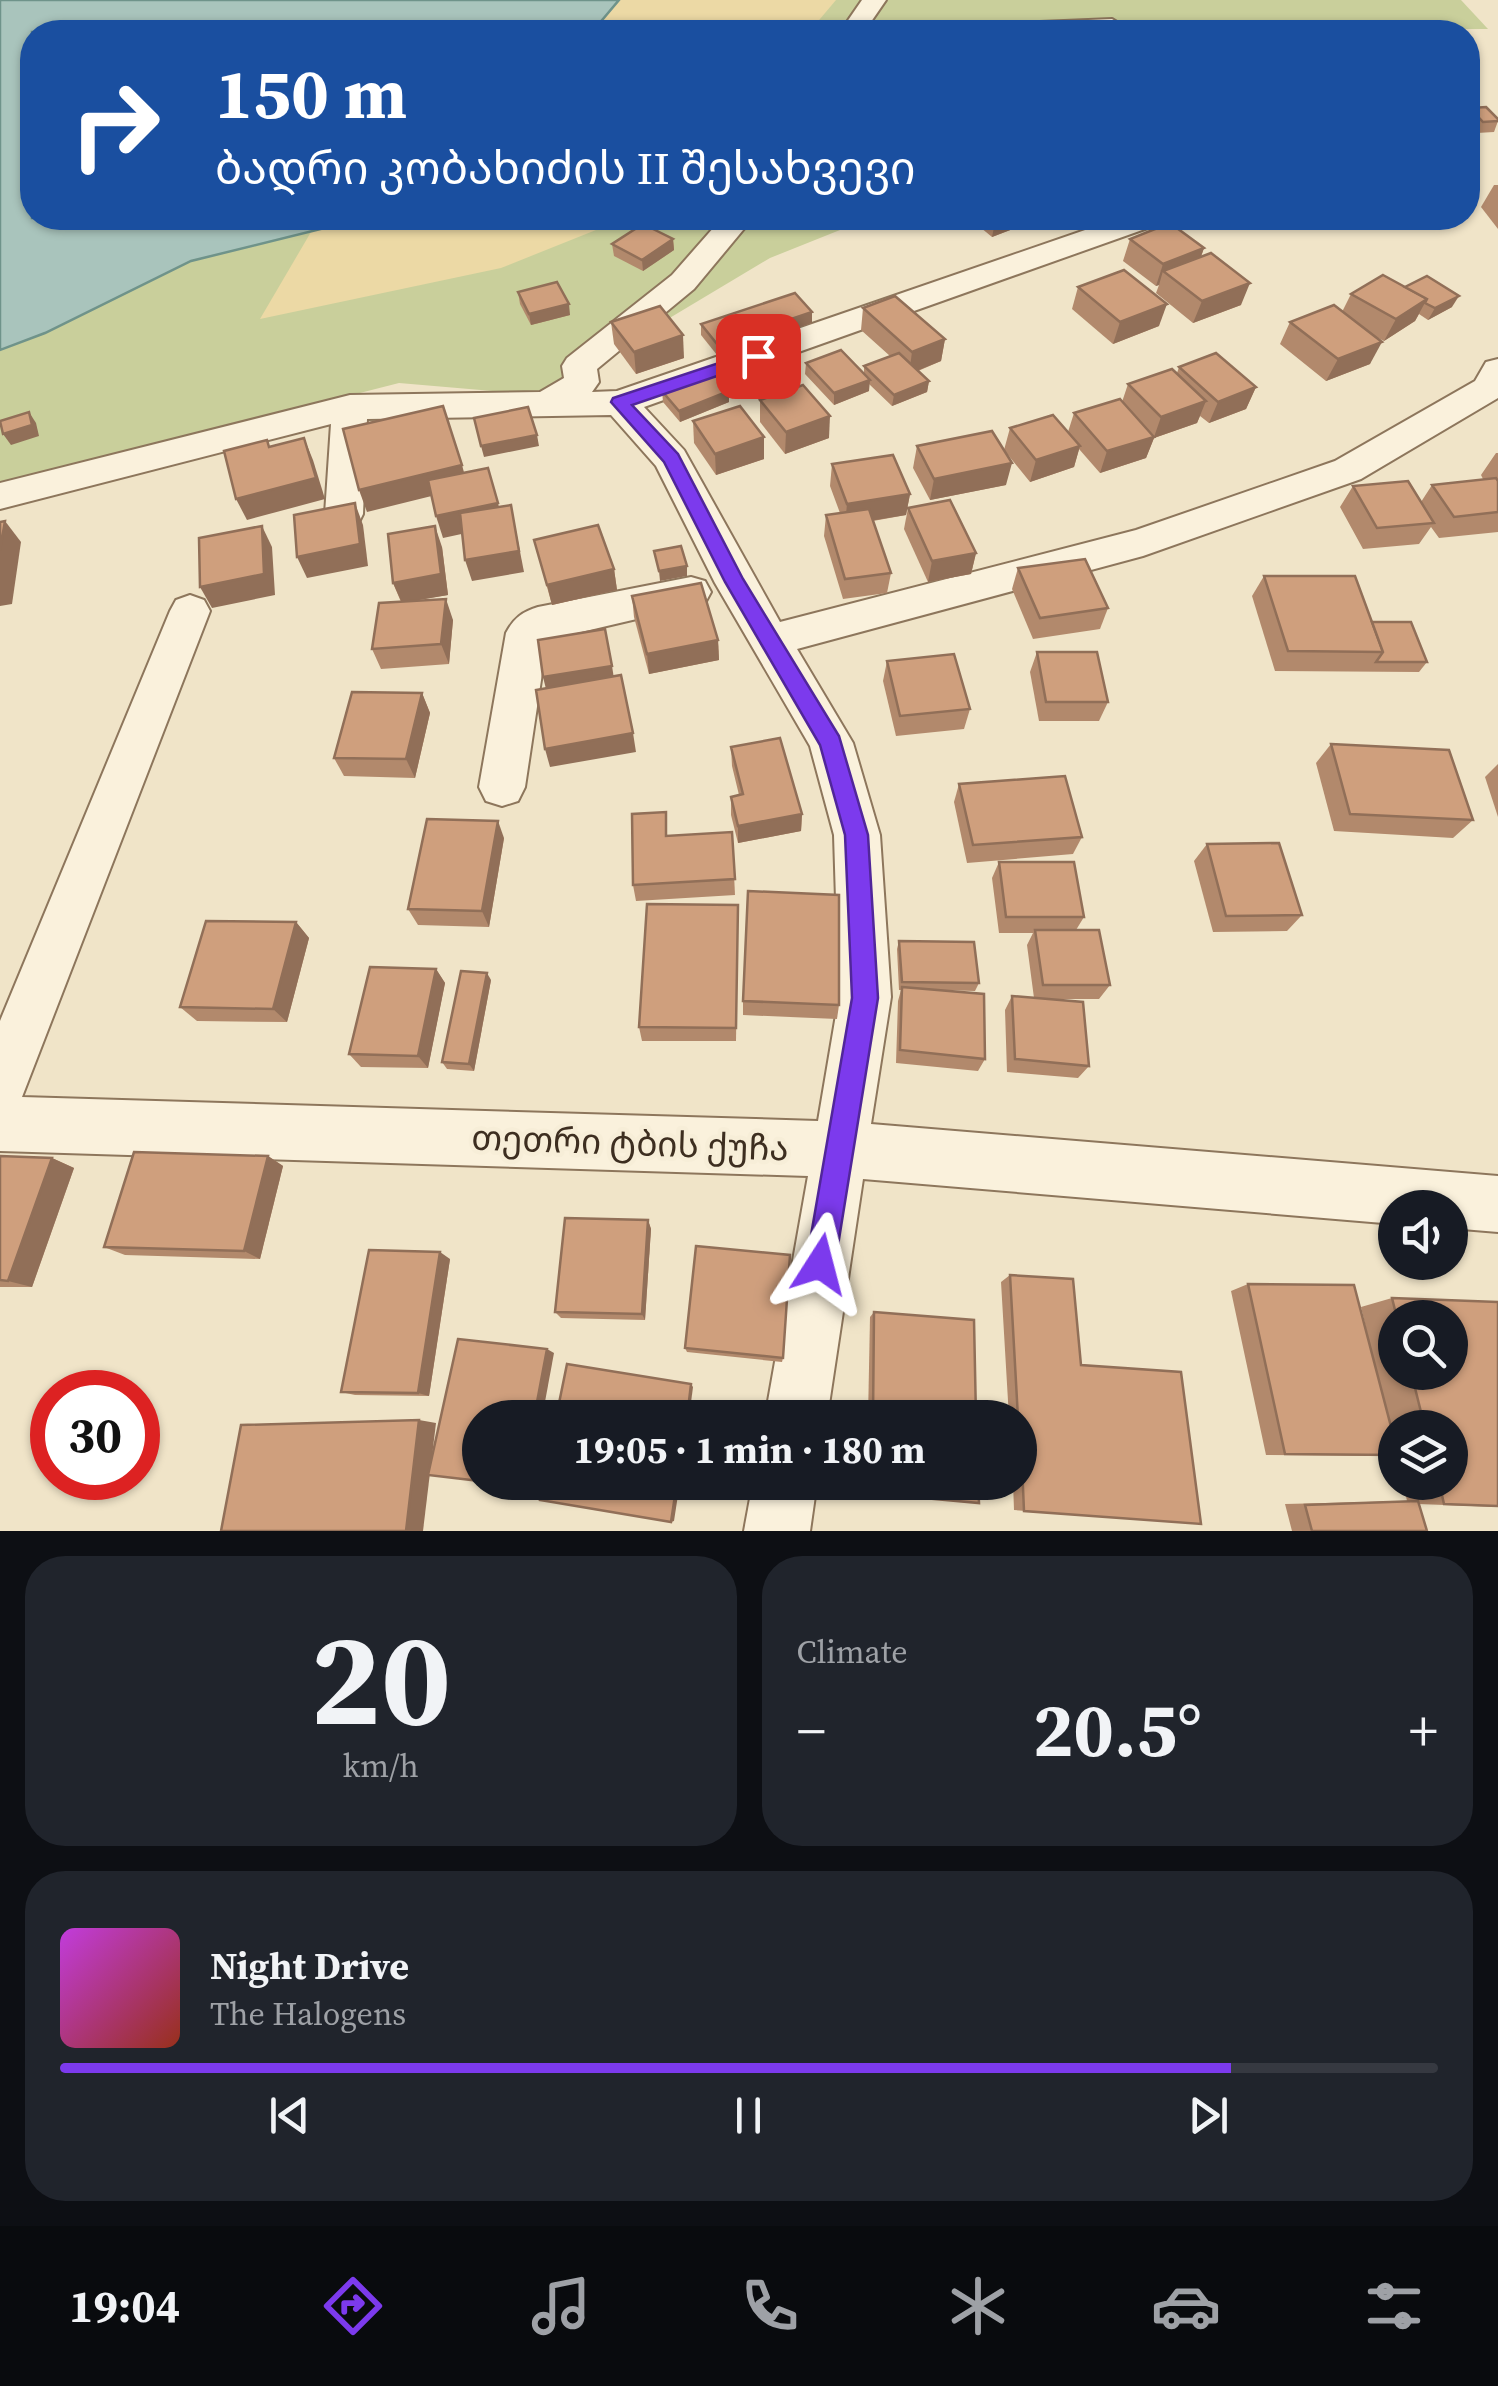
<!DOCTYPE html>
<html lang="en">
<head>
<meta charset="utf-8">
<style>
  :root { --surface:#171b24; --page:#20242c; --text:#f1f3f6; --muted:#9ea1a6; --line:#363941; --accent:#7c3aed }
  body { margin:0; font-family:"Source Serif 4","Noto Sans Georgian",serif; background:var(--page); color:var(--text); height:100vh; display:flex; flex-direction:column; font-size:38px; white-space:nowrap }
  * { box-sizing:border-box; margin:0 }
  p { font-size:32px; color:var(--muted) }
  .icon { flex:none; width:55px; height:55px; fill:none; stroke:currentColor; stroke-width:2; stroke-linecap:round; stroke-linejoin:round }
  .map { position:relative; height:1531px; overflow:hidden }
  .drawer { display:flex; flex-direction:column; gap:25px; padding:25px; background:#0d0f14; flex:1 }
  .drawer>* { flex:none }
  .hud { position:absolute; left:20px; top:20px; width:1460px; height:210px; border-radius:40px; box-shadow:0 2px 8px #0004; background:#1a4fa0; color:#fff; overflow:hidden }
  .fabs { position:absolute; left:1378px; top:1190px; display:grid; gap:20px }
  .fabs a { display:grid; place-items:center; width:90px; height:90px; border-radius:50%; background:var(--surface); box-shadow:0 2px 8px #0004; font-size:50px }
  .speed { position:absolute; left:30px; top:1370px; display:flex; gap:20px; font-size:50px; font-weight:700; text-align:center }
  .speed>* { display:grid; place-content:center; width:130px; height:130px; border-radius:50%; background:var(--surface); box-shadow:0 2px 8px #0004; line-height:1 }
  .speed .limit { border:15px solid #d22; background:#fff; color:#111 }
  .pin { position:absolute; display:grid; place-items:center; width:85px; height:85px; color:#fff; margin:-42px; border-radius:20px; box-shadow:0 5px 15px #0006 }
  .me { position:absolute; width:110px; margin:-55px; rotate:9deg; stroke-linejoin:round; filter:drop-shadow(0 0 8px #0008) }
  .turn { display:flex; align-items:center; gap:35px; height:210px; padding:0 30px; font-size:45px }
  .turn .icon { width:130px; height:130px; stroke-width:2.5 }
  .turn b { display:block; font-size:70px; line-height:85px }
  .big { font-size:75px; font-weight:700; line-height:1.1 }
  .drawer .tile { flex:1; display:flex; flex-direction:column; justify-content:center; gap:15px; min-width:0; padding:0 35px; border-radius:40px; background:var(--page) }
  .drawer .dial { align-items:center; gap:0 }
  .dial b { font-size:130px; line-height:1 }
  .song { display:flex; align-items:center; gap:30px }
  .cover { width:120px; height:120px; border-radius:15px; background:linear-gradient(135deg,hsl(290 70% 55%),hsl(10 70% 35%)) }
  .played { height:10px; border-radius:5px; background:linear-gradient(90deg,var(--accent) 85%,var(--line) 85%) }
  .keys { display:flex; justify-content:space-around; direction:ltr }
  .heat { display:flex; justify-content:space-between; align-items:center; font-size:55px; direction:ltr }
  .drawer .tiles { flex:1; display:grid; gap:25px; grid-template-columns:1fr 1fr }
  .tile:last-child { grid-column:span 2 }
  .trip { position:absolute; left:462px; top:1400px; width:575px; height:100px; border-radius:50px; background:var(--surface); box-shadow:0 2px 8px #0004; font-weight:700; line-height:100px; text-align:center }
  .tab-bar { display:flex; height:160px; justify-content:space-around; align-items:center; background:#090b0e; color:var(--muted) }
  .tab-bar .icon { width:70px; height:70px }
  .tab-bar .selected { color:var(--accent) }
  .tab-bar b { font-size:45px; color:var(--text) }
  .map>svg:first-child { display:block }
  .green { fill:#c9cf9b }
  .sand { fill:#ecd9a5 }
  .water { fill:#a9c4bc; stroke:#6f938a; stroke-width:2.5 }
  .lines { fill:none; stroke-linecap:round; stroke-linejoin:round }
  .minor-casing { stroke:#8d765c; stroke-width:4 }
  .minor { fill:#faf1dc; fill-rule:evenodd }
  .wall { fill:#b2896c; fill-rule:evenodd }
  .shaded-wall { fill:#916f58 }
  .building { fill:#cf9f7d; stroke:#916f58; stroke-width:2.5 }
  .route { fill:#7c3aed; stroke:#51269a; stroke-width:2.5 }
  .labels { text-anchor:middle; stroke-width:9; stroke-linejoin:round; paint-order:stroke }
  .near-street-label { font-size:35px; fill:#3d2e20; stroke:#f7eed8 }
</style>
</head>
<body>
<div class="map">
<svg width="1498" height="1531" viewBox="0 0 1498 1531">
  <rect width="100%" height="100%" fill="#f0e4c8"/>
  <g class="green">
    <polygon points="619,0 1461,0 1488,29 592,32"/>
    <polygon points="365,218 870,218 770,258 541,395 399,383 0,485 0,350 45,333 191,261"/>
  </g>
  <g class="sand">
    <polygon points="619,0 836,0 809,32 592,32"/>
    <polygon points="365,218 626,218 501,268 260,319 311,232"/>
  </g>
  <polygon class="water" points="0,0 619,0 592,32 32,32 32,218 365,218 191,261 45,333 0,350"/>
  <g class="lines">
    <defs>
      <g id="minor">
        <polygon points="862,0 886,0 864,32 840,32"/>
        <polygon points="1112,19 1125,27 1121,32 981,32 994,24"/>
        <polygon points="722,218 753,218 694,289 597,369 599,382 592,392 617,391 1120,218 1163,218 1159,224 644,407 684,450 780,622 1136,530 1335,461 1475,381 1486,362 1498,359 1498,398 1361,479 1143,556 797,649 853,743 880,835 891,997 871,1124 1498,1176 1498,1232 1450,1228 1450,1208 1395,1208 1395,1224 863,1179 827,1418 765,1418 808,1176 0,1151 0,1021 170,611 176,600 190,595 204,600 210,611 22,1097 818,1121 839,997 834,835 810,746 715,583 656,466 611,415 367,419 363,514 358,524 344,528 330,524 325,514 331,424 0,509 0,483 350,395 540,392 564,378 562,366 567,358 672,275"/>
        <path d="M691,577L705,581L711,592L705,603L547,640L525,787L518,801L502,806L486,801L479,787L506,633C514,618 522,612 538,607Z"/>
        <polygon points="753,1482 817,1482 810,1531 744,1531"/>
      </g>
    </defs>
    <use href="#minor" class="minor-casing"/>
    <use href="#minor" class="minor"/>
  </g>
  <g class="wall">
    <polygon points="1470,108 1498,121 1494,132 1477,133 1468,123 1468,112"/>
    <polygon points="1494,185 1498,185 1498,229 1481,207"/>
    <polygon points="969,218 1040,218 1039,219 992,237"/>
    <polygon points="673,239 674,250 643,271 614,256 612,244"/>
    <polygon points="1130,239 1204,248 1201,257 1241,305 1193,323 1156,293 1159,285 1156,286 1123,261"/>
    <polygon points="1078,287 1159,326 1113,344 1072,309"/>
    <polygon points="518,292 570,315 531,325 520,304"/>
    <polygon points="1351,294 1452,307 1428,320 1419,314 1415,321 1384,341 1376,337 1370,364 1326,381 1280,344 1290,322 1342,312"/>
    <polygon points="863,308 945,339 941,361 918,371 929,381 927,392 892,406 869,384 869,391 834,405 805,374 806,363 864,374 864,366 890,356 861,330"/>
    <polygon points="611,322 684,358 636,374 614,344"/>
    <polygon points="812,323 717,355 701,335 701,324"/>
    <polygon points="1179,367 1256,387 1246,409 1209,423 1200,416 1197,423 1154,438 1146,458 1100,473 1079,449 1074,467 1030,482 1004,450 1010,428 1068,432 1074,413 1122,402 1128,384 1177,373"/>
    <polygon points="662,391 729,391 729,402 680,422 663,402"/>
    <polygon points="760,400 829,438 785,454 760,422"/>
    <polygon points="693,421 764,437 764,459 716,475 694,443"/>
    <polygon points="917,446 1006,485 930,500 913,468"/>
    <polygon points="1496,453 1498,453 1498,532 1439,538 1431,527 1419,544 1363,549 1340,507 1353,486 1421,502 1432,485 1483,479 1481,475"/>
    <polygon points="832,464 910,494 906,515 873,521 891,573 887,593 843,599 824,536 826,515 840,513 830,486"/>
    <polygon points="908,508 976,553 971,574 928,582 904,529"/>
    <polygon points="534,540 614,569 617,590 552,605"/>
    <polygon points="442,547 448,595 411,601 453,620 449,664 381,669 372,649 401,602 393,583"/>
    <polygon points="1018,568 1108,608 1100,629 1033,639 1012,589"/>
    <polygon points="1264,576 1372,622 1427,662 1419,672 1275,671 1252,596"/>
    <polygon points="632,596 718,640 719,660 649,674 634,617"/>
    <polygon points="1037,652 1108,702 1099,721 1039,721 1030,672"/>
    <polygon points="887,661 970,709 964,729 896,736 883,681"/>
    <polygon points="422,693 430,713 415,778 344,776 334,758"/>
    <polygon points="1331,744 1473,820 1453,838 1334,831 1316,763"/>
    <polygon points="731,747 802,814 801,831 738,843 731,815 731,797 739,795 732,766"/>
    <polygon points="1498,764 1498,817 1485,777"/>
    <polygon points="959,784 1082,837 1073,854 967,863 954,802"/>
    <polygon points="732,832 735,895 636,901 633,885 668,836"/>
    <polygon points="504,838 489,927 418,925 408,909"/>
    <polygon points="1207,844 1302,915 1287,931 1213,932 1194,861"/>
    <polygon points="999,862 1084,917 1076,930 1110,985 1099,999 1055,999 1089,1066 1078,1078 1007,1072 1005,1010 1012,996 1034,998 1027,945 1033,933 999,933 992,878"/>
    <polygon points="738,905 736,1041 642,1041 639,1027"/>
    <polygon points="296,922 309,938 287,1022 197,1021 180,1007"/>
    <polygon points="899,941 979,983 975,991 940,990 985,1059 978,1071 896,1063 898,1001 901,990 899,990 897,949"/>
    <polygon points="436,969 445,983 428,1068 361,1067 349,1054"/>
    <polygon points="491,980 474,1071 447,1069 442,1062"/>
    <polygon points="743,1001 839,1005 837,1019 743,1015"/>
    <polygon points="0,1156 52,1158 74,1168 32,1287 0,1287"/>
    <polygon points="268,1156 283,1166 260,1259 125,1255 104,1247"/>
    <polygon points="648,1220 651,1229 645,1320 561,1318 555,1312"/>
    <polygon points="450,1259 429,1396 355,1395 341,1392"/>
    <polygon points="1010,1275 1073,1279 1081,1365 1181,1372 1201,1524 1014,1510 1013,1482 1020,1482 1020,1418 1009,1418 1001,1282"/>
    <path d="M1248,1284L1354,1285L1374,1362L1361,1307L1392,1298L1498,1302V1507L1418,1504L1427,1531H1292L1285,1504L1407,1501L1403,1482H1450V1428H1395V1456L1266,1455L1231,1291ZM1395,1318H1450V1372H1395Z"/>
    <polygon points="874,1312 976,1418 868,1418 870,1317"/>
    <polygon points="685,1348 783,1358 782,1362 687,1352"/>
    <polygon points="867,1482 978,1482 970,1502 867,1493"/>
  </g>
  <g class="shaded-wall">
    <polygon points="996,218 1040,218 1039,219 992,237"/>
    <polygon points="673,239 674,250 643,271 642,260"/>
    <polygon points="1204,248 1196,270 1163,271 1159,285 1156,286 1163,264"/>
    <polygon points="1250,283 1241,305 1193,323 1202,301"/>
    <polygon points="1459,296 1452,307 1428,320 1435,308"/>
    <polygon points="1427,299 1415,321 1384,341 1396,319"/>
    <polygon points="569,304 570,315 531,325 529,314"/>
    <polygon points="1167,304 1159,326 1113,344 1120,322"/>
    <polygon points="812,312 812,323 717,355 717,344"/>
    <polygon points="683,335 684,358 636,374 634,352"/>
    <polygon points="945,339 941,361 909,374 912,352"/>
    <polygon points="1382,342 1370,364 1326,381 1338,359"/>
    <polygon points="870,380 869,391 834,405 834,393"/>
    <polygon points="929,381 927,392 892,406 894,395"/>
    <polygon points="1256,387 1246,409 1209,423 1218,402"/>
    <polygon points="729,391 729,402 680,422 679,411"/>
    <polygon points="1206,401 1197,423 1154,438 1146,458 1100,473 1107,451 1154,437 1161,417"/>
    <polygon points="29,412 36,423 39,436 11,445 3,434"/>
    <polygon points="830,416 829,438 785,454 786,432"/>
    <polygon points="537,435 539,446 484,457 481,446"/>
    <polygon points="764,437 764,459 716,475 715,454"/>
    <polygon points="304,438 313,460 325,499 247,520 236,499"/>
    <polygon points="1080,446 1074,467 1030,482 1036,460"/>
    <polygon points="1012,463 1006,485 930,500 934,479"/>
    <polygon points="462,465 468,487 367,512 359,490"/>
    <polygon points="910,494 906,515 845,525 847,504"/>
    <polygon points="355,503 363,525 368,566 307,578 297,557"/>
    <polygon points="498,503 503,525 443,538 436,516"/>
    <polygon points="511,505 524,572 472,581 465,560"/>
    <polygon points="5,521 21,542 12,604 0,606 0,550"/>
    <polygon points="262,526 272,547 275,595 212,608 200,587"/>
    <polygon points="435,526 442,547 448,595 402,603 393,583"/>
    <polygon points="976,553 971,574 928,582 932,561"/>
    <polygon points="687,566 687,576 660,581 659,571"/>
    <polygon points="614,569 617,590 552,605 547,585"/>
    <polygon points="446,599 453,620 449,664 441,644"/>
    <polygon points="718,640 719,660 649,674 647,654"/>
    <polygon points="612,666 615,685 548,697 543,677"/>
    <polygon points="422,693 430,713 415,778 406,759"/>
    <polygon points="633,733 636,752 550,767 545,749"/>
    <polygon points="802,814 801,831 738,843 738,826"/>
    <polygon points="498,821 504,838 489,927 482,911"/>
    <polygon points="296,922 309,938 287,1022 273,1009"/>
    <polygon points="436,969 445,983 428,1068 418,1056"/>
    <polygon points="487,973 491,980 474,1071 469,1064"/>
    <polygon points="268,1156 283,1166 260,1259 244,1251"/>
    <polygon points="52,1158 74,1168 32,1287 8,1281"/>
    <polygon points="648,1220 651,1229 645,1320 642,1314"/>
    <polygon points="440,1252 450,1259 429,1396 418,1393"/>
    <polygon points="547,1349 554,1353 542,1418 534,1418"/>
    <polygon points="691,1384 693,1387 689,1418 687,1418"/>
    <polygon points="419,1420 436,1423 423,1531 406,1531"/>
    <polygon points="677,1482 680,1482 674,1521 671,1522"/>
  </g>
  <g class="building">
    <polygon points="1486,107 1498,119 1498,121 1483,122 1470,108"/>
    <polygon points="1170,223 1204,248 1163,264 1130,239"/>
    <polygon points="643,224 673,239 642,260 612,244"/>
    <polygon points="1211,253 1250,283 1202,301 1163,271"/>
    <polygon points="1124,270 1167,304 1120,322 1078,287"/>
    <polygon points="1383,275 1427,299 1396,319 1351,294"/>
    <polygon points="1427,276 1459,296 1435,308 1425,303 1427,299 1405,287"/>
    <polygon points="557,282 569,304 529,314 518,292"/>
    <polygon points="795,293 812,312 717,344 701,324"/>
    <polygon points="895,296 945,339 912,352 863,308"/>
    <polygon points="1334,305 1382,342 1338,359 1290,322"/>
    <polygon points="660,306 683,335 634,352 611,322"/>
    <polygon points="841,350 870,380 834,393 806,363"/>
    <polygon points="899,353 929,381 894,395 864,366"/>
    <polygon points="1216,353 1256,387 1218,402 1179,367"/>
    <polygon points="1172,369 1206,401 1161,417 1128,384"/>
    <polygon points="712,372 729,391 679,411 662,391"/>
    <polygon points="803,385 830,416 786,432 760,400"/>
    <polygon points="1120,399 1154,437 1107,451 1074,413"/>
    <polygon points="443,406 462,465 359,490 343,429"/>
    <polygon points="740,406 764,437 715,454 693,421"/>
    <polygon points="528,407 537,435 481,446 474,418"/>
    <polygon points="29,412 32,425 3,434 0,421"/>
    <polygon points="1053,415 1080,446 1036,460 1010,428"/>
    <polygon points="992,431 1012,463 934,479 917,446"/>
    <polygon points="304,438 316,478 236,499 224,451 267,440 269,447"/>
    <polygon points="893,455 910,494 847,504 832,464"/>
    <polygon points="488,468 498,503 436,516 428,480"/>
    <polygon points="1496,478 1498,481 1498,512 1454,517 1432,485"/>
    <polygon points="1408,481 1434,523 1377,528 1353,486"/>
    <polygon points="950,500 976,553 932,561 908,508"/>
    <polygon points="355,503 360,544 297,557 294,515"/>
    <polygon points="511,505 519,551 465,560 460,513"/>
    <polygon points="869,509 891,573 845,579 826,515"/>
    <polygon points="5,521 0,550 0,522"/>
    <polygon points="598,525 614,569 547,585 534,540"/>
    <polygon points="262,526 264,574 200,587 199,538"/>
    <polygon points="435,526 441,574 393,583 388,534"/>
    <polygon points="681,546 687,566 659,571 654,551"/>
    <polygon points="1085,559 1108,608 1040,618 1018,568"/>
    <polygon points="1264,576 1355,576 1383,652 1288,651"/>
    <polygon points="701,583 718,640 647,654 632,596"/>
    <polygon points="446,599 441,644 372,649 379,603"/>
    <polygon points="1372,622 1411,622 1427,662 1376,662 1383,652"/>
    <polygon points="605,629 612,666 543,677 538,640"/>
    <polygon points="1037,652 1097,652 1108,702 1046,702"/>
    <polygon points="954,654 970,709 900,716 887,661"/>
    <polygon points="621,675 633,733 545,749 536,690"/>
    <polygon points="352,692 422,693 406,759 334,758"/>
    <polygon points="780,738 802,814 738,826 731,797 743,794 731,747"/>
    <polygon points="1331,744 1449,750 1473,820 1350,814"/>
    <polygon points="1065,776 1082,837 973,845 959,784"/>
    <polygon points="666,812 666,836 732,832 735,879 633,885 632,814"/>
    <polygon points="427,819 498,821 482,911 408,909"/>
    <polygon points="1279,843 1302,915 1226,916 1207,844"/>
    <polygon points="999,862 1074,862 1084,917 1006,917"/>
    <polygon points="748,891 839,895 839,1005 743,1001"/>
    <polygon points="647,904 738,905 736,1028 639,1027"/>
    <polygon points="206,921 296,922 273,1009 180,1007"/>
    <polygon points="1035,930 1099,930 1110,985 1043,985"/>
    <polygon points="899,941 974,942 979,983 902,982"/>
    <polygon points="370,967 436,969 418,1056 349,1054"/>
    <polygon points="461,971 487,973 469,1064 442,1062"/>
    <polygon points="902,987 984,994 985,1059 900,1050"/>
    <polygon points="1012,996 1083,1002 1089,1066 1015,1059"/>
    <polygon points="134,1152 268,1156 244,1251 104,1247"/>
    <polygon points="0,1156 52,1158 8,1281 0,1280"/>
    <polygon points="565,1218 648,1220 642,1314 555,1312"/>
    <polygon points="696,1246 790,1255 783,1358 685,1348"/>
    <polygon points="369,1250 440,1252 418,1393 341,1392"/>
    <polygon points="1010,1275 1073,1279 1081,1365 1181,1372 1201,1524 1024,1511 1020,1418 1018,1418"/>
    <polygon points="1248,1284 1354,1285 1395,1442 1395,1455 1285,1454"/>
    <polygon points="1392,1298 1498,1302 1498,1506 1444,1504 1439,1482 1450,1482 1450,1428 1425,1428 1411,1372 1450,1372 1450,1318 1397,1318"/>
    <polygon points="874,1312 974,1320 976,1418 873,1418"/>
    <polygon points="458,1339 547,1349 534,1418 480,1418 480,1481 428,1475"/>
    <polygon points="567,1364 691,1384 687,1418 556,1418"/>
    <polygon points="419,1420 406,1531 221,1531 241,1425"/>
    <polygon points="494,1482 523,1482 522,1486"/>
    <polygon points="543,1482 677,1482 671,1522 540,1500"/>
    <polygon points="872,1482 978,1482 979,1503 871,1493"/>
    <polygon points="1418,1501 1427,1531 1312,1531 1305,1505"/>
  </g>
  <polygon class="route" points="758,350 764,352 764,360 632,405 678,454 743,579 839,736 868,835 878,998 835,1264 831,1274 820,1279 810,1274 806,1264 852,998 845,835 820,745 725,582 664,462 611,402 613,398"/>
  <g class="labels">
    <g class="near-street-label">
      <text transform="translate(630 1143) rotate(2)" y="12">თეთრი ტბის ქუჩა</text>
    </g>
  </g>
</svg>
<div class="fabs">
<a><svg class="icon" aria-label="sound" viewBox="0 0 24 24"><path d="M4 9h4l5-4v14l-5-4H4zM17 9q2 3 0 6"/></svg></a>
<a><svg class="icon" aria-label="search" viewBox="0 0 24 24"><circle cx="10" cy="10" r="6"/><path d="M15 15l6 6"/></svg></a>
<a><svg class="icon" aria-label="layers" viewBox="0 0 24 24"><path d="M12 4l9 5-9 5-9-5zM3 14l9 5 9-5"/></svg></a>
</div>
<div class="speed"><div class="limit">30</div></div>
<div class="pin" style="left:758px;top:356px;background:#d93025"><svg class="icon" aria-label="arrive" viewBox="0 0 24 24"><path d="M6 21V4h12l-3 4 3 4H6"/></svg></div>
<svg class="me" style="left:820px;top:1264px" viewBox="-20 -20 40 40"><path d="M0-17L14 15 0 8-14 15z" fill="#7c3aed" stroke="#fff" stroke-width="4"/></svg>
<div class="trip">19:05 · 1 min · 180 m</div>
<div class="hud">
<div class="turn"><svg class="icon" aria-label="right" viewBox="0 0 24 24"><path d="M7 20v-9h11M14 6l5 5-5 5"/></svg><div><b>150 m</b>ბადრი კობახიძის II შესახვევი</div></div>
</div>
</div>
<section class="drawer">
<div class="tiles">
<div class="tile dial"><b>20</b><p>km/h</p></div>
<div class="tile"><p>Climate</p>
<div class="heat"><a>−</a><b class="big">20.5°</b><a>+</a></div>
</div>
<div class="tile">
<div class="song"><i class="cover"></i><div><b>Night Drive</b><p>The Halogens</p></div></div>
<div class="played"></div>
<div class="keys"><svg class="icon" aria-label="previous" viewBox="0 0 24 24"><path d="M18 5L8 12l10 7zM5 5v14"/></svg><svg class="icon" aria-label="pause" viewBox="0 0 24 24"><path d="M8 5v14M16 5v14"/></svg><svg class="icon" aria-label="next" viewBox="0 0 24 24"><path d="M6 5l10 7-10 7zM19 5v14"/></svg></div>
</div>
</div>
</section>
<nav class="tab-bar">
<b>19:04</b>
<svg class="icon selected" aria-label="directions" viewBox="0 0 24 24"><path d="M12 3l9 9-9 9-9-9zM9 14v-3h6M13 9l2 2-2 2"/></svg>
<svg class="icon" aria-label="music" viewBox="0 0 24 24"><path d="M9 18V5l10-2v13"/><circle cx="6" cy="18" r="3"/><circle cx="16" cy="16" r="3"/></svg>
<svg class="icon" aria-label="phone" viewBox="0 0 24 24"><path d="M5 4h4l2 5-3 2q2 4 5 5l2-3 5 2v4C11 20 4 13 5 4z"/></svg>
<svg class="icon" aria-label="climate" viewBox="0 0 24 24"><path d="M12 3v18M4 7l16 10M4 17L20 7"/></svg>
<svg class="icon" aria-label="car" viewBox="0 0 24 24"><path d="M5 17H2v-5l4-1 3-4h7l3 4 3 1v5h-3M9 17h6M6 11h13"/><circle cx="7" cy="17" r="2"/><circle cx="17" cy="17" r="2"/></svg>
<svg class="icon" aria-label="filters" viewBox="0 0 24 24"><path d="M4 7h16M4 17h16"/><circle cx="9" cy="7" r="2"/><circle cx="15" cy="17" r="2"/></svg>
</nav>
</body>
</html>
